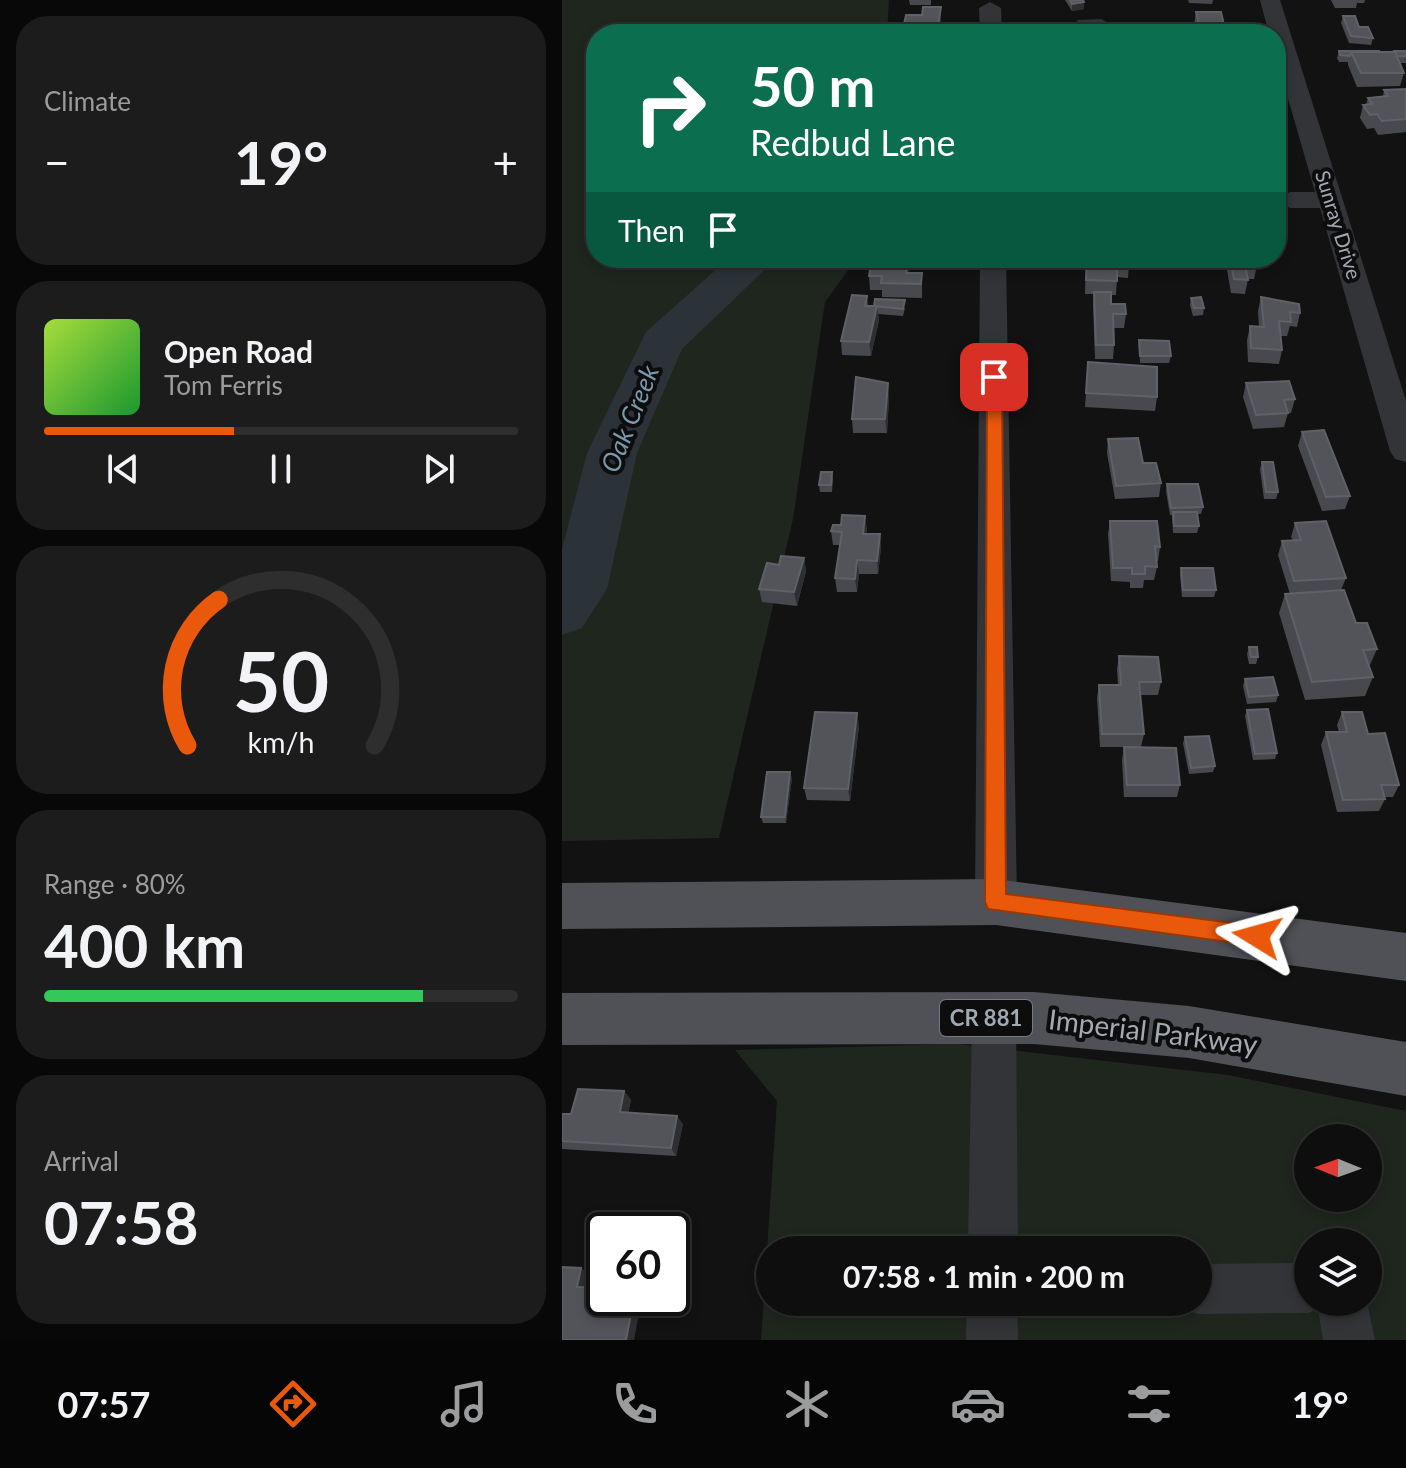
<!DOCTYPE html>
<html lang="en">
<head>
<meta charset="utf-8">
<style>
  :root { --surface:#0e0e0e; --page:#1c1c1c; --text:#f1f3f6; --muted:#9b9c9e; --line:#2e2e2e; --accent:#ea580c }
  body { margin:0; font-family:Lato,sans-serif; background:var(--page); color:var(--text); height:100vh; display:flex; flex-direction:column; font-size:30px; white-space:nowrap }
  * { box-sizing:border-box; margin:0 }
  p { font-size:26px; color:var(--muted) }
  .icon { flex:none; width:44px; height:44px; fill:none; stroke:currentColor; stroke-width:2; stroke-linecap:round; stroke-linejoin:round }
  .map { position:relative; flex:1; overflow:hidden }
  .details { display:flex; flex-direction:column; gap:16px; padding:16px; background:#080808; width:562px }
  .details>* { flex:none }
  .top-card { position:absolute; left:24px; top:24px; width:700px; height:244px; border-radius:32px; box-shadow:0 4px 12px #0003,0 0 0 2px var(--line); background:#0b6e4f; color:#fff; overflow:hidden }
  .needle { width:52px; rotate:271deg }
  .buttons { position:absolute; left:732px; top:1124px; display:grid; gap:16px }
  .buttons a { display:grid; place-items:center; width:88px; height:88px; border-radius:50%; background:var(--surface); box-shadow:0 4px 12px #0003,0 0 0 2px var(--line); font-size:40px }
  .speed { position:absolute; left:24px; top:1212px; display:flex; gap:16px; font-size:40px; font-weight:700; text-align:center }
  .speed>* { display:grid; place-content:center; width:104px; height:104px; border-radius:50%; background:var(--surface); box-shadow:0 4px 12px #0003,0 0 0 2px var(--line); line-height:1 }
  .speed .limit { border:4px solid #111; border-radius:12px; background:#fff; color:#111 }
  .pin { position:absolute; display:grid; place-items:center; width:68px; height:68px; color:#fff; margin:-34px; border-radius:16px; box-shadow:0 4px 12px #0006 }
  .me { position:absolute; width:88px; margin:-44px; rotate:278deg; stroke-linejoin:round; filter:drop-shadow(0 0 6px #0008) }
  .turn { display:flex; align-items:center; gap:28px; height:168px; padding:0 32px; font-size:36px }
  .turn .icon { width:104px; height:104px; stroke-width:2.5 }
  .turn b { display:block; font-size:56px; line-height:68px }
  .then { display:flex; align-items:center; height:76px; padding:0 32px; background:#0003; gap:16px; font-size:30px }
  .big { font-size:60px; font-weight:700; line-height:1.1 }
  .details .card { flex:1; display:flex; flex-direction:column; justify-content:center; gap:12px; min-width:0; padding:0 28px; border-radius:32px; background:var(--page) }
  .details .dial { align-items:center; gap:0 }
  .dial svg { height:208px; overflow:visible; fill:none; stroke:var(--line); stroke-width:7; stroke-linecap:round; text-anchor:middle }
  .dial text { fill:var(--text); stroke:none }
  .song { display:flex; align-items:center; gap:24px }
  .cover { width:96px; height:96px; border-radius:12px; background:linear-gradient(135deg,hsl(80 70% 55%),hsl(130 70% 35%)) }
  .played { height:8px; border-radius:4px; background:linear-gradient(90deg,var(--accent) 40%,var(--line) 40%) }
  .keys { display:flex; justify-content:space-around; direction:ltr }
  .heat { display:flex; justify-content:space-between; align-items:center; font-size:44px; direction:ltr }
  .charge { height:12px; border-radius:6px; background:linear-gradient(90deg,#34c759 80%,var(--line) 0) }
  .trip { position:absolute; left:194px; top:1236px; width:456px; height:80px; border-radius:40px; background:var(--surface); box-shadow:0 4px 12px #0003,0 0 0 2px var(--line); font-weight:700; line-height:80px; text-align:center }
  .dock { display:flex; height:128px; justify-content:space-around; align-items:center; background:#060606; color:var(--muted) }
  .dock .icon { width:56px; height:56px }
  .dock .current { color:var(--accent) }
  .dock b { font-size:36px; color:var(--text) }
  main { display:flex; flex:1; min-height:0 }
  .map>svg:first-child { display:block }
  .green { fill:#1e261e; fill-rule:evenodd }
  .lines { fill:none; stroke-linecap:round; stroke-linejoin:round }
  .river { fill:#2b3338; fill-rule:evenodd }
  .minor { fill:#333438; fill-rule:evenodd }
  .major { fill:#4f5157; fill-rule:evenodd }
  .wall { fill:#48494e }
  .shaded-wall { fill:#2e2f32 }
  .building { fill:#525459; stroke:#5e6167; stroke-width:2 }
  .route { fill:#ea580c; stroke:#983908; stroke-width:2 }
  .labels { text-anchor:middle; stroke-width:8; stroke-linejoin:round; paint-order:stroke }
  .far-street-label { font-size:20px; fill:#a3a9b3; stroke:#0d0d0e }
  .shield { fill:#0d0d0e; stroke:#767a82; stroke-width:2 }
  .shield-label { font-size:22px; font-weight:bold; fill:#a3a9b3 }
  .water-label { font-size:26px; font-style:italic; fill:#7b99ad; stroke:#0d0d0e }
  .near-street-label { font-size:28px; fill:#a3a9b3; stroke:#0d0d0e }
</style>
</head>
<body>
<main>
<section class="details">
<div class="card"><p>Climate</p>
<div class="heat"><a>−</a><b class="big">19°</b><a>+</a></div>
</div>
<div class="card">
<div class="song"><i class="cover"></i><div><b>Open Road</b><p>Tom Ferris</p></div></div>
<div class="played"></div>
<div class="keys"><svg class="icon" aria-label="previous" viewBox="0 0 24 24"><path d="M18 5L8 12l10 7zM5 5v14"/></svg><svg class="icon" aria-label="pause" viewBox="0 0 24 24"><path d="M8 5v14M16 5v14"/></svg><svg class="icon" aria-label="next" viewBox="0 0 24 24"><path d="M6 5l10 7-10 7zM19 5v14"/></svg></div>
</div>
<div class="card dial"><svg viewBox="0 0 100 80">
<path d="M14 69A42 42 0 1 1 86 69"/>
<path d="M14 69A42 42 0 0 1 26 13" stroke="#ea580c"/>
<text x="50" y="56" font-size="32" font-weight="700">50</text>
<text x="50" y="72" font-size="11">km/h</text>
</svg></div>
<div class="card"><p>Range · 80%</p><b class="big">400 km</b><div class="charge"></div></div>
<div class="card"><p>Arrival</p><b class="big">07:58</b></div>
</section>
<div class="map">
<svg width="844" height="1340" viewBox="0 0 844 1340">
  <rect width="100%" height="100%" fill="#121213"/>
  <g class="green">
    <polygon points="0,0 327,0 325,34 34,34 34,258 295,258 263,302 231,519 157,838 0,841"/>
    <path d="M394,1044L666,1075L844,1111V1340H199L215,1101L173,1050ZM746,1138H806V1198H746ZM746,1242H806V1302H746ZM208,1250H636V1302H208Z"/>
  </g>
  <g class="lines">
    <polygon class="river" points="167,258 215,258 120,349 75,453 45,589 20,628 0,635 0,549 25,453 84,332"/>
    <g class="minor">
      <polygon points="698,0 718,0 844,401 844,462 833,459 828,451 758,208 728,208 715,200 728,192 753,192 714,57 714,34 707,34"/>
      <polygon points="428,2 439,8 440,34 418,34 417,8"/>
      <polygon points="539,19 550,25 547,30 524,31 513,25 516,20"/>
      <polygon points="418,258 444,258 455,902 449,915 434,921 419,915 413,902"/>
      <polygon points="432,997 447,1003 454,1018 456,1250 406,1250 410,1018 417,1003"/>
      <polygon points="746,1263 746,1302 805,1302 813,1340 761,1340 756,1309 746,1313 636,1314 618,1307 616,1302 636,1302 636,1264"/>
      <polygon points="405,1302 455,1302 456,1340 404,1340"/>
    </g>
    <g class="major">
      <polygon points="434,879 844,933 844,981 434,925 0,929 0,883"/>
      <polygon points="472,992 627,1006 844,1042 844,1096 627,1058 472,1044 0,1045 0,993"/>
    </g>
  </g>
  <g class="wall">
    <polygon points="347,0 369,0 369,5 348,5"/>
    <polygon points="503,0 521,0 522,9 510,11"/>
    <polygon points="626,0 651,0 650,4 627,3"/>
    <polygon points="769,0 803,0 802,3 795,3 794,8 773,8"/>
    <polygon points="379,7 379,20 377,34 343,34 342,24"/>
    <polygon points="634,12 664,34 634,34 632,25"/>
    <polygon points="781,16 811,38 809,45 787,43 779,23"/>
    <polygon points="777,51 844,51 844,63 838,63 842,73 838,86 795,87 786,65 786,62 777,62 775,58"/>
    <polygon points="844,89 844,132 816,135 812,128 805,129 798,118 801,105 804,105 806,98 821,96 822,90"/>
    <polygon points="714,180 720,202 717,216 714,216"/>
    <polygon points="310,258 348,258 347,273 360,273 360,298 320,297 320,290 308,290 307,276"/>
    <polygon points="524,258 595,258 595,260 567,263 566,278 555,277 554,295 549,295 549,304 564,314 562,328 552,328 552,345 551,359 533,359 531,306 532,294 523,294"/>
    <polygon points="663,258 693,258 695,265 692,279 686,279 683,294 669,293"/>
    <polygon points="305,296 306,306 343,308 341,316 316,314 317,320 309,356 280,355 279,341"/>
    <polygon points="699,297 738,313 735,327 728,326 725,336 719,336 720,350 717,364 686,362 685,340 688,326 697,327 696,311"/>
    <polygon points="629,298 642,308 641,315 631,316 628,305"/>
    <polygon points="577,340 609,356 607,363 578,363"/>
    <polygon points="526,362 595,397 593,411 523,407"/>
    <polygon points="684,383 733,399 729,413 726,413 722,427 691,429 681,397"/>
    <polygon points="327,397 325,433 291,433 290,419"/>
    <polygon points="740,432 788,496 783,509 760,511 736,446"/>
    <polygon points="546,439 581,463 599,483 597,497 553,499 545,453"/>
    <polygon points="700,462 716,492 714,499 702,499 698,469"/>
    <polygon points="270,472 271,479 270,492 258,492 257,485"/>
    <polygon points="605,484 641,507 639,514 635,514 637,526 635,533 611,533 610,515 608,515 604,491"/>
    <polygon points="548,521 598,547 596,561 594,561 595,567 592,580 582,580 581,588 568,588 568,582 549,581 546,534"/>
    <polygon points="733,523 784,578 779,590 794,623 815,649 807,667 811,677 803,696 743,700 717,613 723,594 728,594 716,555 720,541 731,540 729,537"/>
    <polygon points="305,529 304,534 318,534 319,548 316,574 297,574 295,592 275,592 273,578 278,545 271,545 269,531"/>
    <polygon points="242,558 244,571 235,606 200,602 197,589 217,565"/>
    <polygon points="619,568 654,590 652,597 620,597 618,575"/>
    <polygon points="687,647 696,657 694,664 687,664 685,654"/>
    <polygon points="557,656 599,682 596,695 578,695 582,734 579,747 538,747 535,698 537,685 556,685 555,669"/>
    <polygon points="683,679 716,695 714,702 685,704 681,686"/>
    <polygon points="685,710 715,753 713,759 691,760 683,716"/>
    <polygon points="780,712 806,734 837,785 831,797 823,797 823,799 817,811 775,812 759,745 764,732 777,732 775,725"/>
    <polygon points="297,726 288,801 245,800 242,788"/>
    <polygon points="623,737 653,766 651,772 627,774 621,743"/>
    <polygon points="562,747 618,785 615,797 562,797 560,760"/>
    <polygon points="230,778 224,823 201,823 199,817"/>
    <polygon points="62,1091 69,1100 66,1113 121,1124 114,1156 0,1149 0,1114 9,1114"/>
  </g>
  <g class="shaded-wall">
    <polygon points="522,2 522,9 510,11 510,4"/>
    <polygon points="379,7 379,20 376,34 376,25"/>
    <polygon points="346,258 348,258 348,261 346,283 344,273"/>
    <polygon points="315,306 317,320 309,356 307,342"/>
    <polygon points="326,383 327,397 325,433 323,419"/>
    <polygon points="303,516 305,529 302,548 301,534"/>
    <polygon points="318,534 319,548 316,574 315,561"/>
    <polygon points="242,558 244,571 235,606 232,592"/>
    <polygon points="295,560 297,574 295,592 293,579"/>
    <polygon points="295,713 297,726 288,801 286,789"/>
    <polygon points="228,772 230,778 224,823 223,817"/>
    <polygon points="62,1091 69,1100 64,1120 58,1112"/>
    <polygon points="115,1116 121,1124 114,1156 109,1148"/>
    <polygon points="110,1218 113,1222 110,1250 110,1230 109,1230"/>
    <polygon points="19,1268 27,1274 23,1293 15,1287"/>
    <polygon points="72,1298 80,1298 72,1340 64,1340"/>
  </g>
  <g class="building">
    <polygon points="508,0 521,0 522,2 510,4"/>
    <polygon points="361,7 379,7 376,25 342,24 344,15 360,15"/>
    <polygon points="634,12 659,12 664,34 639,34"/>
    <polygon points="781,16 793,16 797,27 806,27 811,38 789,36"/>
    <polygon points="777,51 817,51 817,52 789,52 788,56 778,55"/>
    <polygon points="831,51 844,51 844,56 835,56 833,52"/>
    <polygon points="789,52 833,52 842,73 799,73"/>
    <polygon points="844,89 844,119 820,121 815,114 808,115 801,105 810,104 806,98 826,96 822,90"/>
    <polygon points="714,121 716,121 718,130 714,130"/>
    <polygon points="714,180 715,180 720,202 714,202"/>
    <polygon points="310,258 346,258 344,273 360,273 359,284 319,283 320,276 307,276"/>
    <polygon points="525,258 567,258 567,264 555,263 555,281 524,280"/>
    <polygon points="668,258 693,258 695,265 683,265 686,280 672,279"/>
    <polygon points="532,292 549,292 549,304 563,304 564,314 551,314 552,345 534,345"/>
    <polygon points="290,295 305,296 303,306 315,306 307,342 279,341"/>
    <polygon points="639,297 642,308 632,308 629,298"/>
    <polygon points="699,297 737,304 738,313 728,312 729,322 717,321 720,350 689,348 688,326 702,327"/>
    <polygon points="313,299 343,300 341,309 312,306"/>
    <polygon points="577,340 607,341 609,356 578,356"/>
    <polygon points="526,362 595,367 595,397 524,393"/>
    <polygon points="294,377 326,383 323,419 290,419"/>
    <polygon points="727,381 733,399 722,400 726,413 694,415 684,383"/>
    <polygon points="762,430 788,496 764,497 740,432"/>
    <polygon points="576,438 581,463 594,463 599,483 554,486 546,439"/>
    <polygon points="700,462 711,462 716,492 704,492"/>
    <polygon points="259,472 270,472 269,485 257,485"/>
    <polygon points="605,484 636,484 641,507 609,508"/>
    <polygon points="611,512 635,512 637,526 612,526"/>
    <polygon points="280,515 303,516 301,534 318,534 315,561 295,560 293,579 273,578 280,532 269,531 271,525 279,525"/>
    <polygon points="548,521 595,521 598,547 593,546 595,567 583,566 583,574 570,574 570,568 551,568"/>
    <polygon points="764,521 784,578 732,581 720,541 739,540 733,523"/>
    <polygon points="219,556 242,558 232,592 197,589 205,563 217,565"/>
    <polygon points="619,568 651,568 654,590 621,590"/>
    <polygon points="782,590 794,623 805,623 815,649 801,650 811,677 750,682 723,594"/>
    <polygon points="687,647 695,647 696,657 689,657"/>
    <polygon points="557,656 596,657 599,682 577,682 582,734 540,734 537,685 559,685"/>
    <polygon points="711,677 716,695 687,697 683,679"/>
    <polygon points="706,709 715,753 693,754 685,710"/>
    <polygon points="253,712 295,713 286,789 242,788"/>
    <polygon points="780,712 800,712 806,734 823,733 837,785 819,785 823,799 781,800 764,732 785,732"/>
    <polygon points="647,736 653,766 629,768 623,737"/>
    <polygon points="562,747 614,748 618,785 565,785"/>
    <polygon points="205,772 228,772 223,817 199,817"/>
    <polygon points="16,1089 62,1091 58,1112 115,1116 109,1148 0,1141 0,1114 9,1114"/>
    <polygon points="110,1218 109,1230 79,1230 80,1219"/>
    <polygon points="0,1267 19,1268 15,1287 42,1288 42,1298 72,1298 64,1340 0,1340"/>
  </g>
  <polygon class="route" points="432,372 440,377 444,894 695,926 703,929 706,936 703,943 695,946 426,909 423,902 425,377"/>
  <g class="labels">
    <g class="far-street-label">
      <text transform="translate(776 225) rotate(73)" y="7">Sunray Drive</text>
    </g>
    <rect class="shield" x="378" y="1000" width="92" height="36" rx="6"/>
    <g class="shield-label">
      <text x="424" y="1026">CR 881</text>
    </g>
    <g class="water-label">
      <text transform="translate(68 419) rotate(-68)" y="9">Oak Creek</text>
    </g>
    <g class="near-street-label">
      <text transform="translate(591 1032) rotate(7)" y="10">Imperial Parkway</text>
    </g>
  </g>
</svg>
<div class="buttons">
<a><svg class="needle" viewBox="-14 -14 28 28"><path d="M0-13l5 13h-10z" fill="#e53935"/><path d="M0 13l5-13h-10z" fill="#9b9c9e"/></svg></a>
<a><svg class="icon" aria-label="layers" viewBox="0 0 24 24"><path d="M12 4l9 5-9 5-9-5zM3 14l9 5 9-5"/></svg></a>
</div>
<div class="speed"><div class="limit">60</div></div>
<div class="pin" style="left:432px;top:377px;background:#d93025"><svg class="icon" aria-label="arrive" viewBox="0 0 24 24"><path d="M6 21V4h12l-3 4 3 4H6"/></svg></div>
<svg class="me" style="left:695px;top:936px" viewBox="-20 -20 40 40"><path d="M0-17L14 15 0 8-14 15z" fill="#ea580c" stroke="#fff" stroke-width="4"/></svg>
<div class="trip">07:58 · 1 min · 200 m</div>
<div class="top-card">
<div class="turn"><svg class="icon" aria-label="right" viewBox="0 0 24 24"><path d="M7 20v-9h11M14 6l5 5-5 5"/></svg><div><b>50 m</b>Redbud Lane</div></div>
<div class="then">Then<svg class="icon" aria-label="arrive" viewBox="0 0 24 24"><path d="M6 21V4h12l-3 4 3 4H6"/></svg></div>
</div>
</div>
</main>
<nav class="dock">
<b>07:57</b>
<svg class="icon current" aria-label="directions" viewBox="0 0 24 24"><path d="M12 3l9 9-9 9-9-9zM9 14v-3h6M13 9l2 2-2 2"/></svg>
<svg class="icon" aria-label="music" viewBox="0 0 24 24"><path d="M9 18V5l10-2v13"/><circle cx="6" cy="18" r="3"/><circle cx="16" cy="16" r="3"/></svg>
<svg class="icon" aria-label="phone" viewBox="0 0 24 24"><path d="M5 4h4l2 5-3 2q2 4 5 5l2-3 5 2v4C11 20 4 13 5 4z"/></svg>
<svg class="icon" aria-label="climate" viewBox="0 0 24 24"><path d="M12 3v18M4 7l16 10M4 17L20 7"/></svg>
<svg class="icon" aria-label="car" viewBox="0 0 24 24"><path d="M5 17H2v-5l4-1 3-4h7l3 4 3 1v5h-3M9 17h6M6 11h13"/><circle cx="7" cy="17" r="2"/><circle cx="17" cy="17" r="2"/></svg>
<svg class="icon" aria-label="filters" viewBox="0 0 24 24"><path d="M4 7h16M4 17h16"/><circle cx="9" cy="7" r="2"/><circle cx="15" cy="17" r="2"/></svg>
<b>19°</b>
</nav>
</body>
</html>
